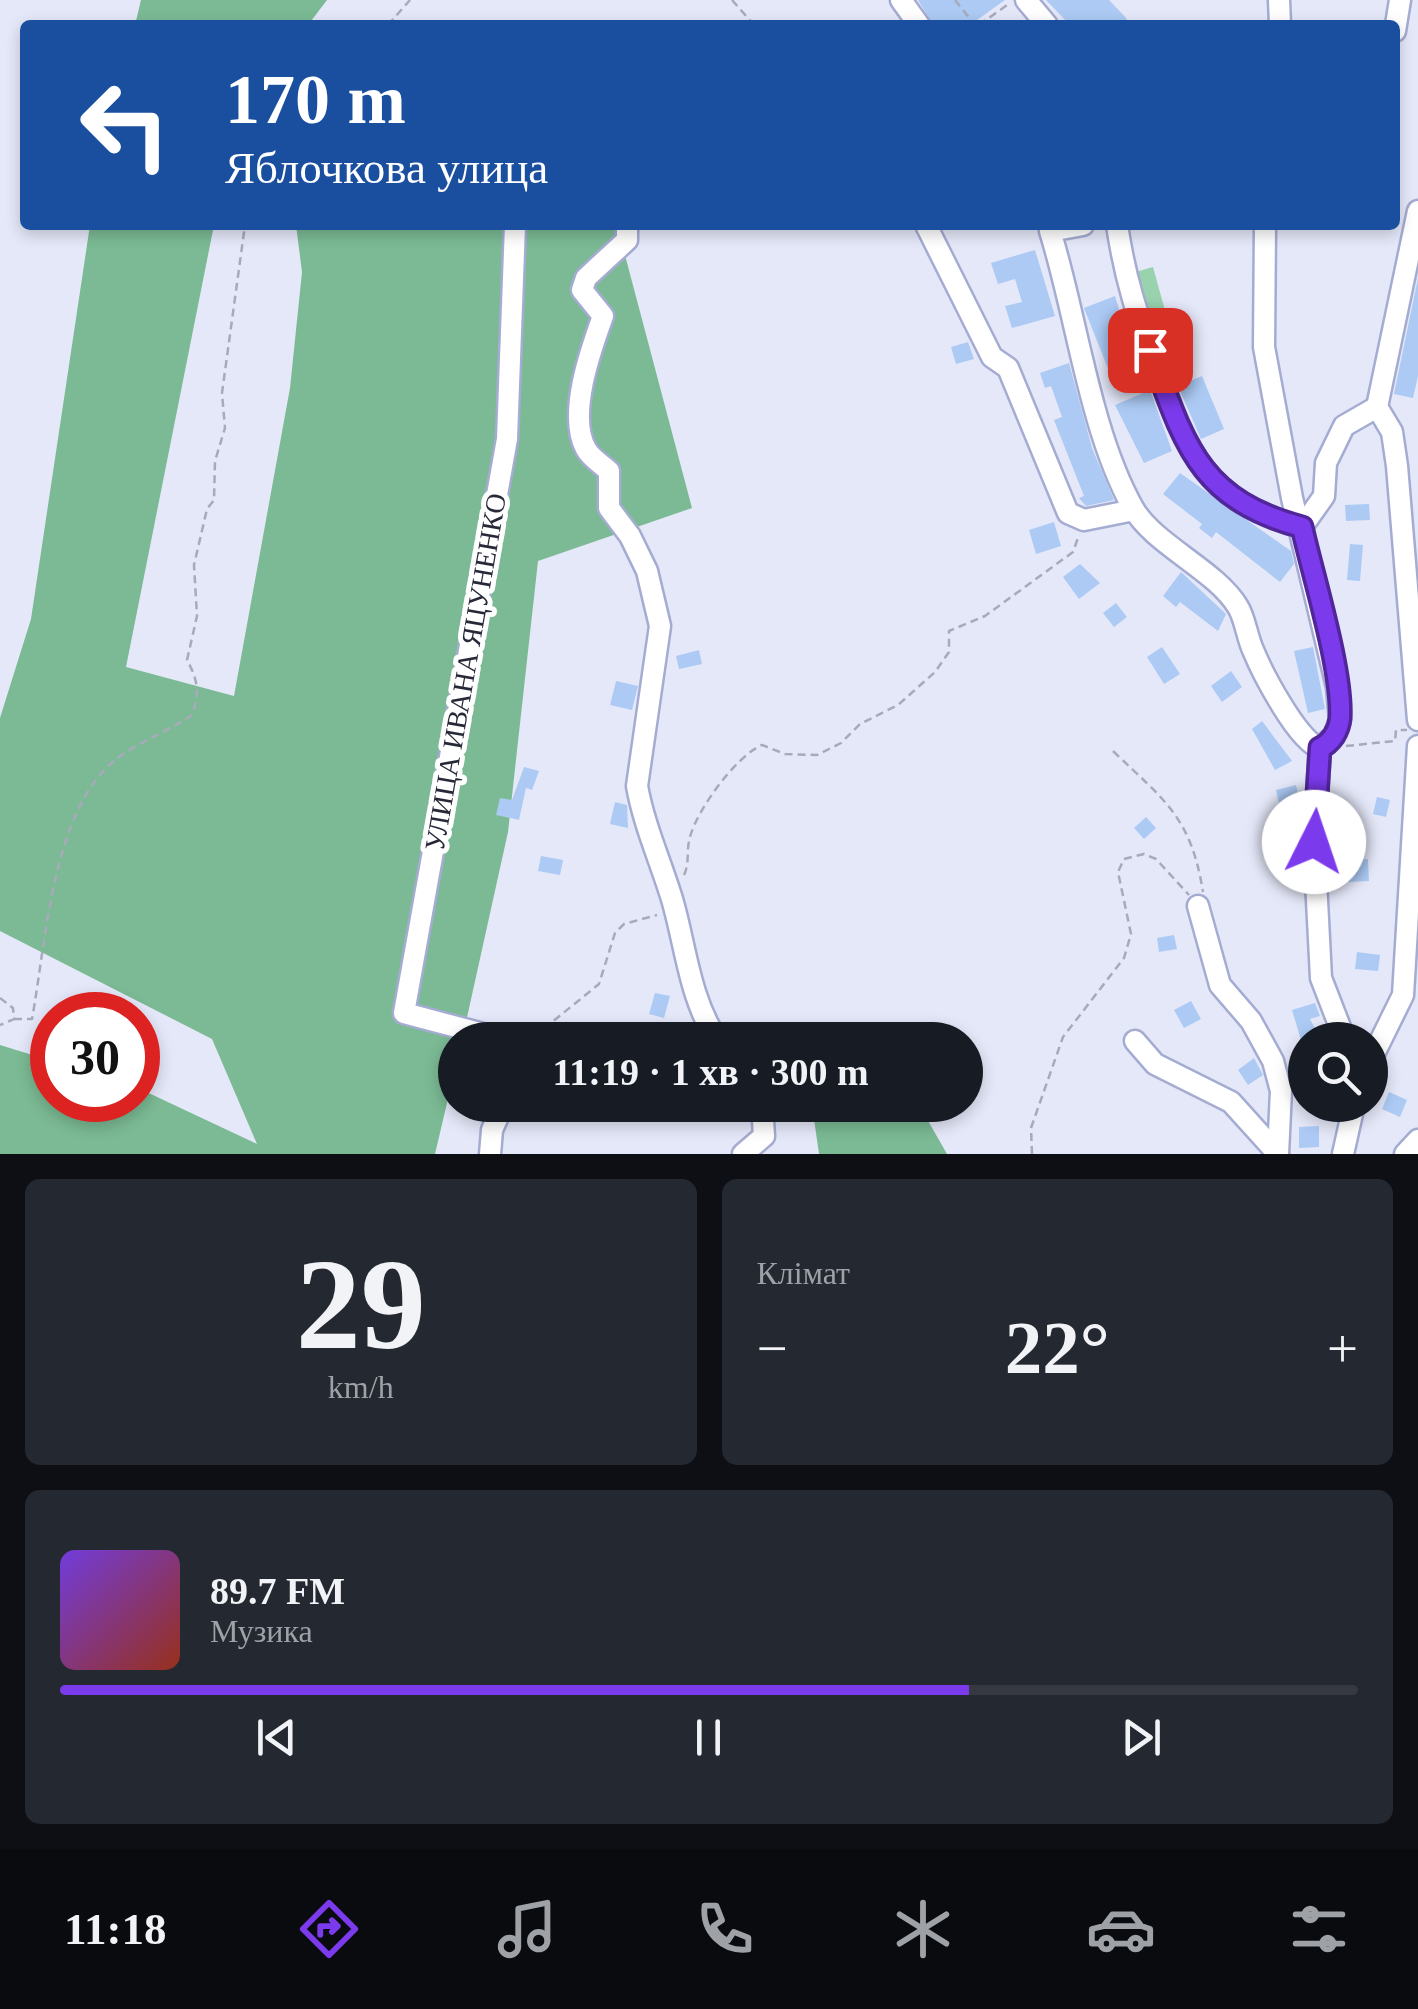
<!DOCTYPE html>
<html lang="uk">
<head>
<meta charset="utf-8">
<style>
  :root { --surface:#171b24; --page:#242831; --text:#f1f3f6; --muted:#9ea1a6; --line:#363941; --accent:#7c3aed }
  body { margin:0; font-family:Georgia,serif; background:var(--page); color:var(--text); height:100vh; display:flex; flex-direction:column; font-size:38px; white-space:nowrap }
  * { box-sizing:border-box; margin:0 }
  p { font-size:32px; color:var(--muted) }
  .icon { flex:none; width:55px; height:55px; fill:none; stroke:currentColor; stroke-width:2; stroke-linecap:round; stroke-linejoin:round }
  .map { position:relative; height:1154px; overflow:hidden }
  .sheet { display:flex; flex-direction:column; gap:25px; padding:25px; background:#0d0f14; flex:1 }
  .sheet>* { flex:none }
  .top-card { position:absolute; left:20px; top:20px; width:1380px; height:210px; border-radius:10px; box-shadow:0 5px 15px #0003; background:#1a4fa0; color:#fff; overflow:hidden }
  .fabs { position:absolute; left:1288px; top:1022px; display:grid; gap:20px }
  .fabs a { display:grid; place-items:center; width:100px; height:100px; border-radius:50%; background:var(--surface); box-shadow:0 5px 15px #0003; font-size:50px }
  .speed { position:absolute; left:30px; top:992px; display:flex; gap:20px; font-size:50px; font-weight:700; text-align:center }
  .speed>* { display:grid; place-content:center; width:130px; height:130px; border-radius:50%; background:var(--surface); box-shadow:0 5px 15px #0003; line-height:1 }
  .speed .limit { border:15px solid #d22; background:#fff; color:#111 }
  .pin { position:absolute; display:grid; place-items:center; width:85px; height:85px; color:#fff; margin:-42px; border-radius:20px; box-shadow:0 5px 15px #0006 }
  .me { position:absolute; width:110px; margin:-55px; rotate:4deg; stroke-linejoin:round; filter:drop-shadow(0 0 8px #0008) }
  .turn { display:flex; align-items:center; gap:35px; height:210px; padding:0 40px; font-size:45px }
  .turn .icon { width:130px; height:130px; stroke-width:2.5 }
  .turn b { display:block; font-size:70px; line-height:85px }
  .big { font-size:75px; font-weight:800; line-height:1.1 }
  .sheet .card { flex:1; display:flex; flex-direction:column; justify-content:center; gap:15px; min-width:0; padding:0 35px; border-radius:15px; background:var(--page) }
  .sheet .dial { align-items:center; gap:0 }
  .dial b { font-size:130px; line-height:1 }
  .song { display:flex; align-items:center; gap:30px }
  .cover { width:120px; height:120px; border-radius:15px; background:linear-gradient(135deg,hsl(260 70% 55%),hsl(10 70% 35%)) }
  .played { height:10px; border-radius:5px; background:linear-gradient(90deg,var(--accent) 70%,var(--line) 70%) }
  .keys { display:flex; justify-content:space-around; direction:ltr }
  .heat { display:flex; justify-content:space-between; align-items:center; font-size:55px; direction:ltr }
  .sheet .tiles { flex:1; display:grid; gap:25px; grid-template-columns:1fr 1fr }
  .card:last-child { grid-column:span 2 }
  .trip { position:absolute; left:438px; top:1022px; width:545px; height:100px; border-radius:50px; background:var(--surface); box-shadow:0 5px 15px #0003; font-weight:800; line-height:100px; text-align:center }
  .tabs { display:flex; height:160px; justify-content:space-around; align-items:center; background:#090b0e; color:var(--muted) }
  .tabs .icon { width:70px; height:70px }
  .tabs .selected { color:var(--accent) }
  .tabs b { font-size:45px; color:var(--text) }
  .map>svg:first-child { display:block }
  .green { fill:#98d3ae }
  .forest { fill:#7bba94 }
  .building { fill:#accaf4 }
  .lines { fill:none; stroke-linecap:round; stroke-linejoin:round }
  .minor-casing { stroke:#a5acd2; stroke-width:25 }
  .path { stroke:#a8aabb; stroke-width:2.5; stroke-dasharray:8 5; stroke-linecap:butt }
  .minor { stroke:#fff; stroke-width:20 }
  .route-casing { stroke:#51269a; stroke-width:25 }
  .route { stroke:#7c3aed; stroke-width:18 }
  .labels { text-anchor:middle; stroke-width:10; stroke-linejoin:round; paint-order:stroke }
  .street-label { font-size:28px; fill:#272939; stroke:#fff }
</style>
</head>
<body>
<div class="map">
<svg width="1418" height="1154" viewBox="0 0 1418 1154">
  <rect width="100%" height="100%" fill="#e5e8f9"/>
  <g class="green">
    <polygon points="1153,267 1166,314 1146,320 1132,273"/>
    <polygon points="1172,318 1188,369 1165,376 1149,325"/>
  </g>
  <g class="forest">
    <polygon points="141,0 327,0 308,25 135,25"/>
    <polygon points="90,225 214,225 126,667 234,696 290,388 302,272 296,225 617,225 692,508 538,561 508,832 462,1040 455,1040 455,1069 435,1154 0,1154 0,1045 52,1061 52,1100 138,1100 138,1088 257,1144 212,1039 0,931 0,718 31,619"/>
    <polygon points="812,1105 919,1105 947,1154 819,1154"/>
  </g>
  <g class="building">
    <polygon points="918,0 1005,0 970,25 933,25"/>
    <polygon points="1046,0 1109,0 1127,19 1120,25 1070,25"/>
    <polygon points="1035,250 1055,316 1012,328 1005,306 1022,302 1015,279 998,284 991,263"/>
    <polygon points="1418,278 1418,376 1413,398 1394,394"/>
    <polygon points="1115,296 1135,362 1109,371 1084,308"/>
    <polygon points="968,342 974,359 956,364 951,347"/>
    <polygon points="1069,363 1092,448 1114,500 1086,506 1079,498 1084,496 1054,420 1062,417 1051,386 1045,388 1040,373"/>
    <polygon points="1202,376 1224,429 1201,439 1178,386"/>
    <polygon points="1150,390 1172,451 1144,463 1115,405"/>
    <polygon points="1180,473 1291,551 1294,564 1280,582 1216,532 1212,538 1199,528 1202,524 1163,494"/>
    <polygon points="1369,504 1370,520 1346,521 1345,505"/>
    <polygon points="1054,522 1061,546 1036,554 1029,530"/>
    <polygon points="1350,544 1363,545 1360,581 1347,580"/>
    <polygon points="1080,564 1100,583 1079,599 1063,577"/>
    <polygon points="1181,572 1226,614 1218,631 1180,602 1176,607 1163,596"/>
    <polygon points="1116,603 1127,617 1114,627 1103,613"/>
    <polygon points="1162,647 1180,674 1164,684 1147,657"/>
    <polygon points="1313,647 1325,709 1308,713 1294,651"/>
    <polygon points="699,650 702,664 679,669 676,656"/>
    <polygon points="1231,671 1242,687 1222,702 1211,686"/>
    <polygon points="616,681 638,686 632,710 610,705"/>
    <polygon points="1262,721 1292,761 1275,770 1252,729"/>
    <polygon points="524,767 539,771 532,790 526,788 519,820 496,815 500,798 512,800"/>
    <polygon points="1296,785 1299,799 1279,804 1276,790"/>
    <polygon points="1377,797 1390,800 1386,817 1373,814"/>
    <polygon points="615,802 627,805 628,828 610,824"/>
    <polygon points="1146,817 1156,828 1144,839 1134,828"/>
    <polygon points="1301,822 1301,836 1287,837 1286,824"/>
    <polygon points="541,856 563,860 560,875 538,871"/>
    <polygon points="1368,859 1369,881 1348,882 1347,860"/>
    <polygon points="1174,935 1177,949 1159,952 1157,938"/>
    <polygon points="1357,952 1380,955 1378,971 1355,969"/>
    <polygon points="655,993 670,996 664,1018 649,1014"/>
    <polygon points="1191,1001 1201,1019 1184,1028 1174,1010"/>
    <polygon points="1315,1003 1320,1016 1310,1019 1321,1040 1301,1040 1292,1010"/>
    <polygon points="1254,1058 1263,1075 1248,1085 1238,1070"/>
    <polygon points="1389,1092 1407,1100 1400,1117 1382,1109"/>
    <polygon points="1319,1126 1319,1147 1299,1148 1299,1127"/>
  </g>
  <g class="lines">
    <defs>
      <g id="minor">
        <polyline points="901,0 919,25"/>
        <polyline points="1026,0 1047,25"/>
        <polyline points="1279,0 1280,25"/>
        <polyline points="1395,31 1400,0"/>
        <polyline points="1418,211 1377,407 1392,432 1397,466 1418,720"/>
        <path d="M627,225V240L586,278L582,290L603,316C591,349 567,415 586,449C590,457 602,465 609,471V508L630,536L647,571L660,626L637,786C644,825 660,860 672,899C686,947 689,997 717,1040"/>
        <polyline points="926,225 992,357 1008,368 1068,513 1084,520 1134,510"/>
        <path d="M1083,225L1050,231C1077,317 1089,429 1133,508C1154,545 1216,570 1238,607C1245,618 1247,637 1253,650C1262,672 1298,742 1320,748"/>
        <path d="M1117,225C1125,279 1137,315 1156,366C1188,453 1204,501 1302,527"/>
        <polyline points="1265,225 1264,347 1292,498 1337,687 1340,720 1334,736 1320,748 1314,842 1321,978 1345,1040"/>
        <polyline points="1302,527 1324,496 1326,463 1344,426 1377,407"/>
        <polyline points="1198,906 1220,985 1251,1021 1273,1061 1281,1091 1278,1154"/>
        <polyline points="506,1040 404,1013 507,439 515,225"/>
        <polyline points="1135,1041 1155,1064 1231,1102 1278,1154"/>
        <polyline points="1370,1062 1403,995 1418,746"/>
        <polyline points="490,1154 492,1130 503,1105"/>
        <polyline points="743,1154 764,1136 762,1105"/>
        <polyline points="1343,1154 1354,1105"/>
        <polyline points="1405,1154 1418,1140"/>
      </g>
    </defs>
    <use href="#minor" class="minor-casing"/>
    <g class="path">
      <polyline points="732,0 754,25"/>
      <polyline points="955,0 975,25"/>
      <polyline points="388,25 410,0"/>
      <polyline points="979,25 1010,3"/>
      <polyline points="1346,746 1395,741 1396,730 1407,730"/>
      <path d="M1113,751C1165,801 1191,817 1203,892"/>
      <path d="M684,875C690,862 686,850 690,837C697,810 736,756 762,745L785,754L817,755L841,743L860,724L898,705L935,672L949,652V631L985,616L1073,552L1079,535"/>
      <polyline points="0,998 13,1008 14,1019 0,1025"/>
      <path d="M14,1019H32C46,944 52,806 118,758C140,741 169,731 192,715C200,693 198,680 187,660L197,616L194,565L207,509L214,500L215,461L225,428L222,393L245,225"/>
      <polyline points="537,1040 546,1027 599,984 615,933 624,924 657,915"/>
      <polyline points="1032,1154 1031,1128 1063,1037 1124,958 1131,934 1118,872 1124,859 1144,854 1156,859 1189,895"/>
    </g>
    <use href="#minor" class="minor"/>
  </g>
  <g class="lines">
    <defs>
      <path id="route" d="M1150,350C1184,442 1197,499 1302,527C1313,576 1343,672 1340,718C1339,731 1331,743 1320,748L1314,842"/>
    </defs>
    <use href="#route" class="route-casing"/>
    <use href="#route" class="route"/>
  </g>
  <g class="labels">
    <g class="street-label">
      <text transform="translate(465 672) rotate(-80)" y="10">УЛИЦА ИВАНА ЯЦУНЕНКО</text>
    </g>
  </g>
</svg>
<div class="fabs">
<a><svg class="icon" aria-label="search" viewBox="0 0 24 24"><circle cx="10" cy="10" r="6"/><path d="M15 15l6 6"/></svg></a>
</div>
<div class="speed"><div class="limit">30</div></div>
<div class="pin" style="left:1150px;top:350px;background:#d93025"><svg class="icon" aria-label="arrive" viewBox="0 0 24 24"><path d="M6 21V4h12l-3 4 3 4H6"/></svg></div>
<svg class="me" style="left:1314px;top:842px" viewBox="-20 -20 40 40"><circle r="19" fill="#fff"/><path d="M0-13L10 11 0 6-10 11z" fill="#7c3aed"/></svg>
<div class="trip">11:19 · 1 хв · 300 m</div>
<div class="top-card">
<div class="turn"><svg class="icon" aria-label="left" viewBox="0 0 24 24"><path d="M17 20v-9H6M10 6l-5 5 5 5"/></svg><div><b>170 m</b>Яблочкова улица</div></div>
</div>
</div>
<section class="sheet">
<div class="tiles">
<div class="card dial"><b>29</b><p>km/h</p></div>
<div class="card"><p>Клімат</p>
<div class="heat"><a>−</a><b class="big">22°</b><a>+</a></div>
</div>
<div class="card">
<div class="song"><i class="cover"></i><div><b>89.7 FM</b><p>Музика</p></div></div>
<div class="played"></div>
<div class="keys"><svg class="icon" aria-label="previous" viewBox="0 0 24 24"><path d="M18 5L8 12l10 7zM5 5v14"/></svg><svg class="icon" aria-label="pause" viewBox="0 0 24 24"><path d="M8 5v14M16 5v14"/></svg><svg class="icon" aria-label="next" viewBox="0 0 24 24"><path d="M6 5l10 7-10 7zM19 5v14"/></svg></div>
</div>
</div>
</section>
<nav class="tabs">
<b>11:18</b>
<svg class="icon selected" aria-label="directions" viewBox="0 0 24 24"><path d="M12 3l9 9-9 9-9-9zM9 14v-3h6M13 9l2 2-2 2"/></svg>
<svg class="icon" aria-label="music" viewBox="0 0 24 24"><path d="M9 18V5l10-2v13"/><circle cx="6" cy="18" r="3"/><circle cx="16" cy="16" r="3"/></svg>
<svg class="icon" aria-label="phone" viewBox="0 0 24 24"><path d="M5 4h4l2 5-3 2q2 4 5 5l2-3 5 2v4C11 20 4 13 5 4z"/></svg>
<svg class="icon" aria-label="climate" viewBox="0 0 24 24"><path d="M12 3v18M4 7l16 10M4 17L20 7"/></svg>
<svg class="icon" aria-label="car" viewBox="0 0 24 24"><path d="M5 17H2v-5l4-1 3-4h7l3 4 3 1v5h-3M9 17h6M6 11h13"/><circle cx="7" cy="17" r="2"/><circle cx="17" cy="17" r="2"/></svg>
<svg class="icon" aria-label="filters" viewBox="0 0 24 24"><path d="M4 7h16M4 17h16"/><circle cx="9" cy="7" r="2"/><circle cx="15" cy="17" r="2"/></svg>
</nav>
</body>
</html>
